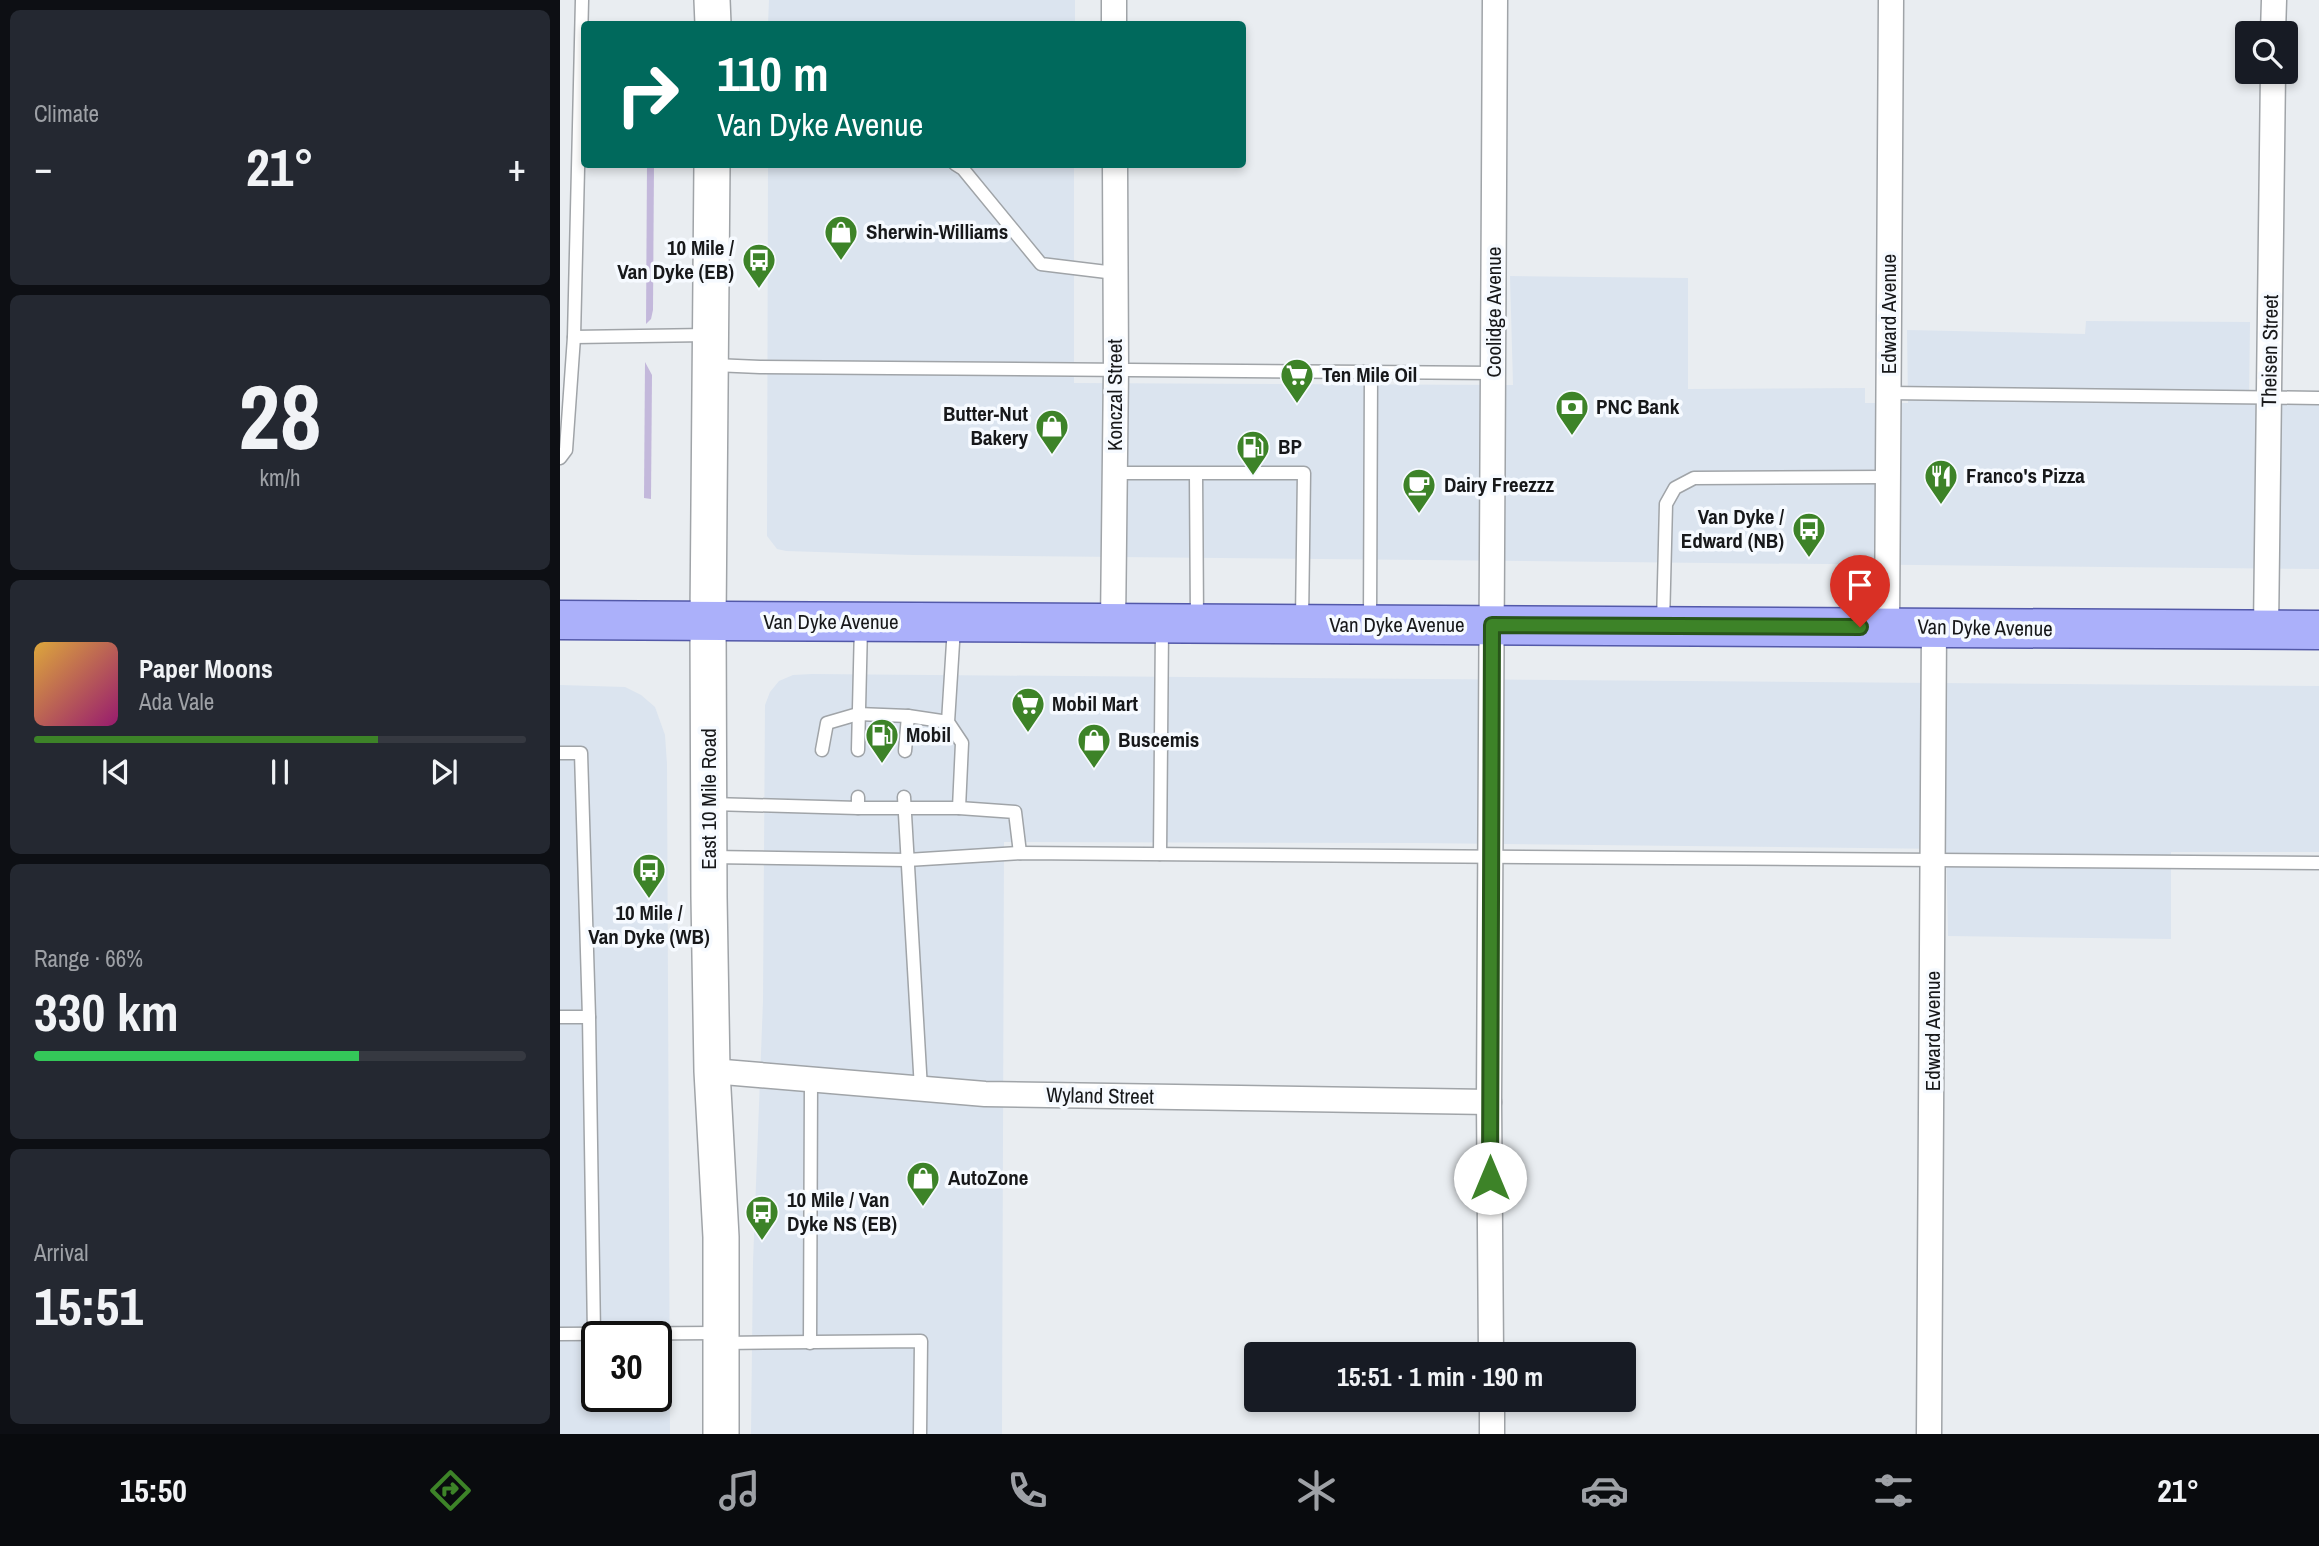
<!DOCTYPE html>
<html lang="en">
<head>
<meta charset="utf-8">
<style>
  :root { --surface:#171b24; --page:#242831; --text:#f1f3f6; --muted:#9ea1a6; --line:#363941; --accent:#3d8328 }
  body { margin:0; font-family:"Archivo Narrow",sans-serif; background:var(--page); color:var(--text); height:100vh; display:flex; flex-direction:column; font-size:26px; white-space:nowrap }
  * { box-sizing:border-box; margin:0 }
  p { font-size:23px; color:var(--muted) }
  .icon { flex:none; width:38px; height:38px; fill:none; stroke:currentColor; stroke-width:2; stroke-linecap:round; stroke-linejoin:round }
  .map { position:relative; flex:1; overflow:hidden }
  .panel { display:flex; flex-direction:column; gap:10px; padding:10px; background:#0d0f14; width:560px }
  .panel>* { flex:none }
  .banner { position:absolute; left:21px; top:21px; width:665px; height:147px; border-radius:7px; box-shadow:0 4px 10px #0003; background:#00695c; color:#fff; overflow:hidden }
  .buttons { position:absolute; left:1675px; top:21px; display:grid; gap:14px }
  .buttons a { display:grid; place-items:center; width:63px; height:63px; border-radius:7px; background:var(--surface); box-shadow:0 4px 10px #0003; font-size:35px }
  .speed { position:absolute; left:21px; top:1321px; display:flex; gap:14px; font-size:35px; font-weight:700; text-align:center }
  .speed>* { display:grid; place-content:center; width:91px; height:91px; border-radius:50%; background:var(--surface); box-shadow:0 4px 10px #0003; line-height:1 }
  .speed .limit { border:4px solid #111; border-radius:10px; background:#fff; color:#111 }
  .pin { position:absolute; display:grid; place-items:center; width:60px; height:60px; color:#fff; margin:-72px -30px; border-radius:50% 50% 50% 0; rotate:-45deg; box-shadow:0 0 7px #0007 }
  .pin .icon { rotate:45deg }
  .me { position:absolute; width:77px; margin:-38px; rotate:0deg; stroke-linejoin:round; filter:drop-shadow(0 0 5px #0008) }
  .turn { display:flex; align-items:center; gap:24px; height:147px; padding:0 21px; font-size:32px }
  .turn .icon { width:91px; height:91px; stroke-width:2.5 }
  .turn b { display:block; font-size:49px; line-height:60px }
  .big { font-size:52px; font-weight:700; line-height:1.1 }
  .panel .widget { flex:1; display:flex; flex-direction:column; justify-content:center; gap:10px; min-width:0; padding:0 24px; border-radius:10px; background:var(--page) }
  .panel .dial { align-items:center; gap:0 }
  .dial b { font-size:91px; line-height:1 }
  .song { display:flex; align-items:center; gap:21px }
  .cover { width:84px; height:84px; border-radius:10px; background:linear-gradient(135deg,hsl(40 70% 55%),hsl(320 70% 35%)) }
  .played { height:7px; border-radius:4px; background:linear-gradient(90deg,var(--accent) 70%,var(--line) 70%) }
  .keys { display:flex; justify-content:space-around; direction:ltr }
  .heat { display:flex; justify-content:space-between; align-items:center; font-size:38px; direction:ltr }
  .charge { height:10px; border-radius:5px; background:linear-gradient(90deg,#34c759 66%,var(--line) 0) }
  .trip { position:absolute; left:684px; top:1342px; width:392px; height:70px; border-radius:7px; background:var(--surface); box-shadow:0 4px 10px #0003; font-weight:700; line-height:70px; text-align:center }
  .menu { display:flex; height:112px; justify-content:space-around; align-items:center; background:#090b0e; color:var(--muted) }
  .menu .icon { width:49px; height:49px }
  .menu .current { color:var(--accent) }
  .menu b { font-size:32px; color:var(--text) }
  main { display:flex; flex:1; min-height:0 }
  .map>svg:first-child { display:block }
  .built { fill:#dbe4ef; fill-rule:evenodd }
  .green { fill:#c3b8db }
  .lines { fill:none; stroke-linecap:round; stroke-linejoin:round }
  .lane-casing { stroke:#a0a4a8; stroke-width:15 }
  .street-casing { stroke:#a0a4a8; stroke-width:27 }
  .secondary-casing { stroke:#a0a4a8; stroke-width:38 }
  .primary-casing { stroke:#5359a9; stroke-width:41 }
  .lane { stroke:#fff; stroke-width:12 }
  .street { stroke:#fff; stroke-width:24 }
  .secondary { stroke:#fff; stroke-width:35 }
  .primary { stroke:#abb0fa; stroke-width:38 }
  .route-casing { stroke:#28551a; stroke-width:18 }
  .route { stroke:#3d8328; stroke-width:12 }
  .labels { text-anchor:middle; stroke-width:7; stroke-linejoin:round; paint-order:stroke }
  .poi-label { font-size:21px; font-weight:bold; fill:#17181a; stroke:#f6faff; text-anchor:start }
  .street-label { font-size:21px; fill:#17181a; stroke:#f6faff }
</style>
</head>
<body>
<main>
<section class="panel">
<div class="widget"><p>Climate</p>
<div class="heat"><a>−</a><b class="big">21°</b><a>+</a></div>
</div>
<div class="widget dial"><b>28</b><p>km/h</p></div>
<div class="widget">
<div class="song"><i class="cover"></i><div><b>Paper Moons</b><p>Ada Vale</p></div></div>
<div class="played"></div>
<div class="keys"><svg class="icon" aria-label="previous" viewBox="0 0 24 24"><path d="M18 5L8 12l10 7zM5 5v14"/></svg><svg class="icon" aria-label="pause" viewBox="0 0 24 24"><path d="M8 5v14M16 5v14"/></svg><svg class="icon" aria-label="next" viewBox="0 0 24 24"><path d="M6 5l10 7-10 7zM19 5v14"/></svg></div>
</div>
<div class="widget"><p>Range · 66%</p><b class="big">330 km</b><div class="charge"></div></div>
<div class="widget"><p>Arrival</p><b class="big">15:51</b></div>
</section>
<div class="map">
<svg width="1759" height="1434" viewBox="0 0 1759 1434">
  <rect width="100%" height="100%" fill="#e9edf1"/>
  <g class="built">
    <polygon points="209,0 515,0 515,24 208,24"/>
    <polygon points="208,165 514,165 514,383 953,385 950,276 1128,278 1128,389 1305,388 1305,403 1348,403 1347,330 1525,334 1526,321 1690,322 1689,403 1759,403 1759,569 353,555 226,551 217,549 207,536"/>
    <polygon points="252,674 1759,686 1759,852 1611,852 1611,939 1388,936 1386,849 857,843 444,842 442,1434 191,1434 193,1262 203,1001 205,705 210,692 219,681 233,675"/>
    <path d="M0,685L65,687L81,695L95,707L105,735L107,764L110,1434H0ZM37,1337H96V1396H37Z"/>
  </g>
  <g class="green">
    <polygon points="87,165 94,165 93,310 91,319 86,324"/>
    <polygon points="85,362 92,375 91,499 84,498"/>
  </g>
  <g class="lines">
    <defs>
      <g id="lane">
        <polyline points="395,164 403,169 481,264 555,273"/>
        <polyline points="14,337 147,335"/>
        <polyline points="154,365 200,367 934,373"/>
        <polyline points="1328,393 1759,398"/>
        <polyline points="0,458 6,450 14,337 22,0"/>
        <polyline points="555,473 744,473 742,621"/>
        <polyline points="636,474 637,621"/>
        <polyline points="810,621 811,372"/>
        <polyline points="1103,624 1106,504 1115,488 1134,478 1328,477"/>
        <polyline points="262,750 267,723 298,714 348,716 388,722"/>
        <polyline points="298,750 301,626"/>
        <polyline points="345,751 348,716"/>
        <polyline points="0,753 21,753 29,1017"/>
        <polyline points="344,797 361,1089"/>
        <polyline points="152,804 298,808 298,797"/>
        <polyline points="298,808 399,808 402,743 388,722 394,627"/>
        <polyline points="399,808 455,812 460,853"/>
        <polyline points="600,854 602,627"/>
        <polyline points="150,857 347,860 460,853 1759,863"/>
        <polyline points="0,1017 29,1017 34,1334"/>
        <polyline points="0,1334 157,1333"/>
        <polyline points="163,1343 361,1341 360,1434"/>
        <polyline points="250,1343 251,1080"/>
      </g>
      <g id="street">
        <polyline points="554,0 554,24"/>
        <polyline points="1713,33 1714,0"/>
        <polyline points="553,625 556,369 555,164"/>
        <polyline points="1327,627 1331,0"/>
        <polyline points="1706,630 1713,72"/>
        <polyline points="152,1071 425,1094 929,1102"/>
        <polyline points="931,1354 929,1102 935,0"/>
        <polyline points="932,1400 932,1434"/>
        <polyline points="1369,1434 1374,628"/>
      </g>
      <g id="secondary">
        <polyline points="152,0 153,24"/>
        <polyline points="152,164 148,621 149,897 152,1071 161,1237 161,1434"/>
      </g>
      <polyline id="primary" points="0,620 1759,630"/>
    </defs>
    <use href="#lane" class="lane-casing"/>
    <use href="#street" class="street-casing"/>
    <use href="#secondary" class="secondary-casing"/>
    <use href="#primary" class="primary-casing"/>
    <use href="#lane" class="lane"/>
    <use href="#street" class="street"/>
    <use href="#secondary" class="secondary"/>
    <use href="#primary" class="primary"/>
  </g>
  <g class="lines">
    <defs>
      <polyline id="route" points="930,1178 932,625 1300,627"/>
    </defs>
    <use href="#route" class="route-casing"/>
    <use href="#route" class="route"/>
  </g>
  <defs>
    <symbol id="shop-pin" viewBox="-11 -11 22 30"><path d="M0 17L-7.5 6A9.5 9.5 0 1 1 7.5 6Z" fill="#3d8328" stroke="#f6faff"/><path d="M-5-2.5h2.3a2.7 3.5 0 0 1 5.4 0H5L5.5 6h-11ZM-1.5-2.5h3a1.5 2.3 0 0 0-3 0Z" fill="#fff"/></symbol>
    <symbol id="bus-pin" viewBox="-11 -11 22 30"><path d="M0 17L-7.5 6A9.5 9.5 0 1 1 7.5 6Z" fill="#3d8328" stroke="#f6faff"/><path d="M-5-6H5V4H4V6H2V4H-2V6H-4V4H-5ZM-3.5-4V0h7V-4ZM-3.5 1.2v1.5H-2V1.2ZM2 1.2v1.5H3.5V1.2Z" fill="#fff"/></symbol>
    <symbol id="supermarket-pin" viewBox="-11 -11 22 30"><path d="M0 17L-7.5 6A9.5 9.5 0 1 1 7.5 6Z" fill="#3d8328" stroke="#f6faff"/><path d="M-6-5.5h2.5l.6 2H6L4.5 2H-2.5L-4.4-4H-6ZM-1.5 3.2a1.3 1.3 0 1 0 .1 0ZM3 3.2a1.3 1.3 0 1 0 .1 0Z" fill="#fff"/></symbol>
    <symbol id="bank-pin" viewBox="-11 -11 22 30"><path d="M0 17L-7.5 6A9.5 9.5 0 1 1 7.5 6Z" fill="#3d8328" stroke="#f6faff"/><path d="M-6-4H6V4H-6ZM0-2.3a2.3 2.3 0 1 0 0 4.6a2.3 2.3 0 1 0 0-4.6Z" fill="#fff"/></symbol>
    <symbol id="fuel-pin" viewBox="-11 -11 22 30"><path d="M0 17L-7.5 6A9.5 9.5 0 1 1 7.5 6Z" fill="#3d8328" stroke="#f6faff"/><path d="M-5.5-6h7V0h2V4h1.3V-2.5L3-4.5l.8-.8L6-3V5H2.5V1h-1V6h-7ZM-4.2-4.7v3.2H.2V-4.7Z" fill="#fff"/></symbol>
    <symbol id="restaurant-pin" viewBox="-11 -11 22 30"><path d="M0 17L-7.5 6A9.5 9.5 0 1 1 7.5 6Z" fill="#3d8328" stroke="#f6faff"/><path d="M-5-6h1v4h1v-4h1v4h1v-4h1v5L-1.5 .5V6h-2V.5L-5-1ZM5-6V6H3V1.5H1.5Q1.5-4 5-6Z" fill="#fff"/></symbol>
    <symbol id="cafe-pin" viewBox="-11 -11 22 30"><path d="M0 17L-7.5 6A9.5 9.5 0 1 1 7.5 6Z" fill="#3d8328" stroke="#f6faff"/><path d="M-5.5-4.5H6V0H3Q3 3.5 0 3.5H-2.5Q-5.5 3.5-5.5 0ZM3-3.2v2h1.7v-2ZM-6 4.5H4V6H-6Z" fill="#fff"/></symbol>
  </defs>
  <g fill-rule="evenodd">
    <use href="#shop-pin" x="262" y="213" width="38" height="52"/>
    <use href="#bus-pin" x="180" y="241" width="38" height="52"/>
    <use href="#supermarket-pin" x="718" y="356" width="38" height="52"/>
    <use href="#bank-pin" x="993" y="388" width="38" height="52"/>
    <use href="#shop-pin" x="473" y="407" width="38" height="52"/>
    <use href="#fuel-pin" x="674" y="428" width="38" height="52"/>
    <use href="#restaurant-pin" x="1362" y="457" width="38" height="52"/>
    <use href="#cafe-pin" x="840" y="466" width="38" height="52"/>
    <use href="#bus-pin" x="1230" y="510" width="38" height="52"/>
    <use href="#supermarket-pin" x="449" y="685" width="38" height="52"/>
    <use href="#fuel-pin" x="303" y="716" width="38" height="52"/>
    <use href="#shop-pin" x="515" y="721" width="38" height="52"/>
    <use href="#bus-pin" x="70" y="851" width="38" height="52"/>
    <use href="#shop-pin" x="344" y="1159" width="38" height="52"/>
    <use href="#bus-pin" x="183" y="1193" width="38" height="52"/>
  </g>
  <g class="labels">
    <g class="poi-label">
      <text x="306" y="239">Sherwin-Williams</text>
      <text x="174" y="255" text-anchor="end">10 Mile /<tspan x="174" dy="24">Van Dyke (EB)</tspan></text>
      <text x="762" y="382">Ten Mile Oil</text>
      <text x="1036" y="414">PNC Bank</text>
      <text x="468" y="421" text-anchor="end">Butter-Nut<tspan x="468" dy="24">Bakery</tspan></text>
      <text x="718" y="454">BP</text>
      <text x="1406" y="483">Franco's Pizza</text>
      <text x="884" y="492">Dairy Freezzz</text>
      <text x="1224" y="524" text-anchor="end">Van Dyke /<tspan x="1224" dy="24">Edward (NB)</tspan></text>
      <text x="492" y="711">Mobil Mart</text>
      <text x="346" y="742">Mobil</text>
      <text x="558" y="747">Buscemis</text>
      <text x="89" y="920" text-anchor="middle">10 Mile /<tspan x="89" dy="24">Van Dyke (WB)</tspan></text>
      <text x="388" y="1185">AutoZone</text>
      <text x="227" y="1207">10 Mile / Van<tspan x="227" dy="24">Dyke NS (EB)</tspan></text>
    </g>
    <g class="street-label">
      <text transform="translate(934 312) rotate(-90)" y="7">Coolidge Avenue</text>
      <text transform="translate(1329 314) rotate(-90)" y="7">Edward Avenue</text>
      <text transform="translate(1710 351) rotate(-89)" y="7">Theisen Street</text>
      <text transform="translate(555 395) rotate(-90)" y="7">Konczal Street</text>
      <text x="271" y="629">Van Dyke Avenue</text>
      <text x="837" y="632">Van Dyke Avenue</text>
      <text transform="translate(1425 628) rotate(1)" y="7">Van Dyke Avenue</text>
      <text transform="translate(149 799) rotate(-90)" y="7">East 10 Mile Road</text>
      <text transform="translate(1373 1031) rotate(-90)" y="7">Edward Avenue</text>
      <text transform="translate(540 1096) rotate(1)" y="7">Wyland Street</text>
    </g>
  </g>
</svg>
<div class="buttons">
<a><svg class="icon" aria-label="search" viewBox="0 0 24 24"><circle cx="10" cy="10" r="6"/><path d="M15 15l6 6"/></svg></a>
</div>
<div class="speed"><div class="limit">30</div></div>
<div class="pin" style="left:1300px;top:627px;background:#d93025"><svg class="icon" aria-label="arrive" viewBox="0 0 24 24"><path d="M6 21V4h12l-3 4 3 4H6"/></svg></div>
<svg class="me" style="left:930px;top:1178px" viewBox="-20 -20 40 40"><circle r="19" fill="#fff"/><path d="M0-13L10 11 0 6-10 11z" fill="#3d8328"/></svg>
<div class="trip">15:51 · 1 min · 190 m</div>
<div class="banner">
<div class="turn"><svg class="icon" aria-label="right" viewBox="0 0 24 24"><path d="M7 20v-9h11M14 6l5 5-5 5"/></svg><div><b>110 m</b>Van Dyke Avenue</div></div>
</div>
</div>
</main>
<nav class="menu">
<b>15:50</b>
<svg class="icon current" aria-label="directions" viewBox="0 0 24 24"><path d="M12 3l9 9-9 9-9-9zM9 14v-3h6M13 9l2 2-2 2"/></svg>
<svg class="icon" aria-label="music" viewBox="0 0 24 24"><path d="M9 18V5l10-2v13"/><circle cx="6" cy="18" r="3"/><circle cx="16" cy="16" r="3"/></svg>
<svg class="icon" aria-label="phone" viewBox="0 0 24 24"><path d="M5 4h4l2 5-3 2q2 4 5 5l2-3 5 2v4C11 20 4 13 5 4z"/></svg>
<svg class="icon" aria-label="climate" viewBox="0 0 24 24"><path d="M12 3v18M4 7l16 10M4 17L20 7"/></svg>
<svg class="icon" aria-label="car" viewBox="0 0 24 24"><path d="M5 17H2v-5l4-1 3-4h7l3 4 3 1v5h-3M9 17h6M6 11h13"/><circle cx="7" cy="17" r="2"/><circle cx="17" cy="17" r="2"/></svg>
<svg class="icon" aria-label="filters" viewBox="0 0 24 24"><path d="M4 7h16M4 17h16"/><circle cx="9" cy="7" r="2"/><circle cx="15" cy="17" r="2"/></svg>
<b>21°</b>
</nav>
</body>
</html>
